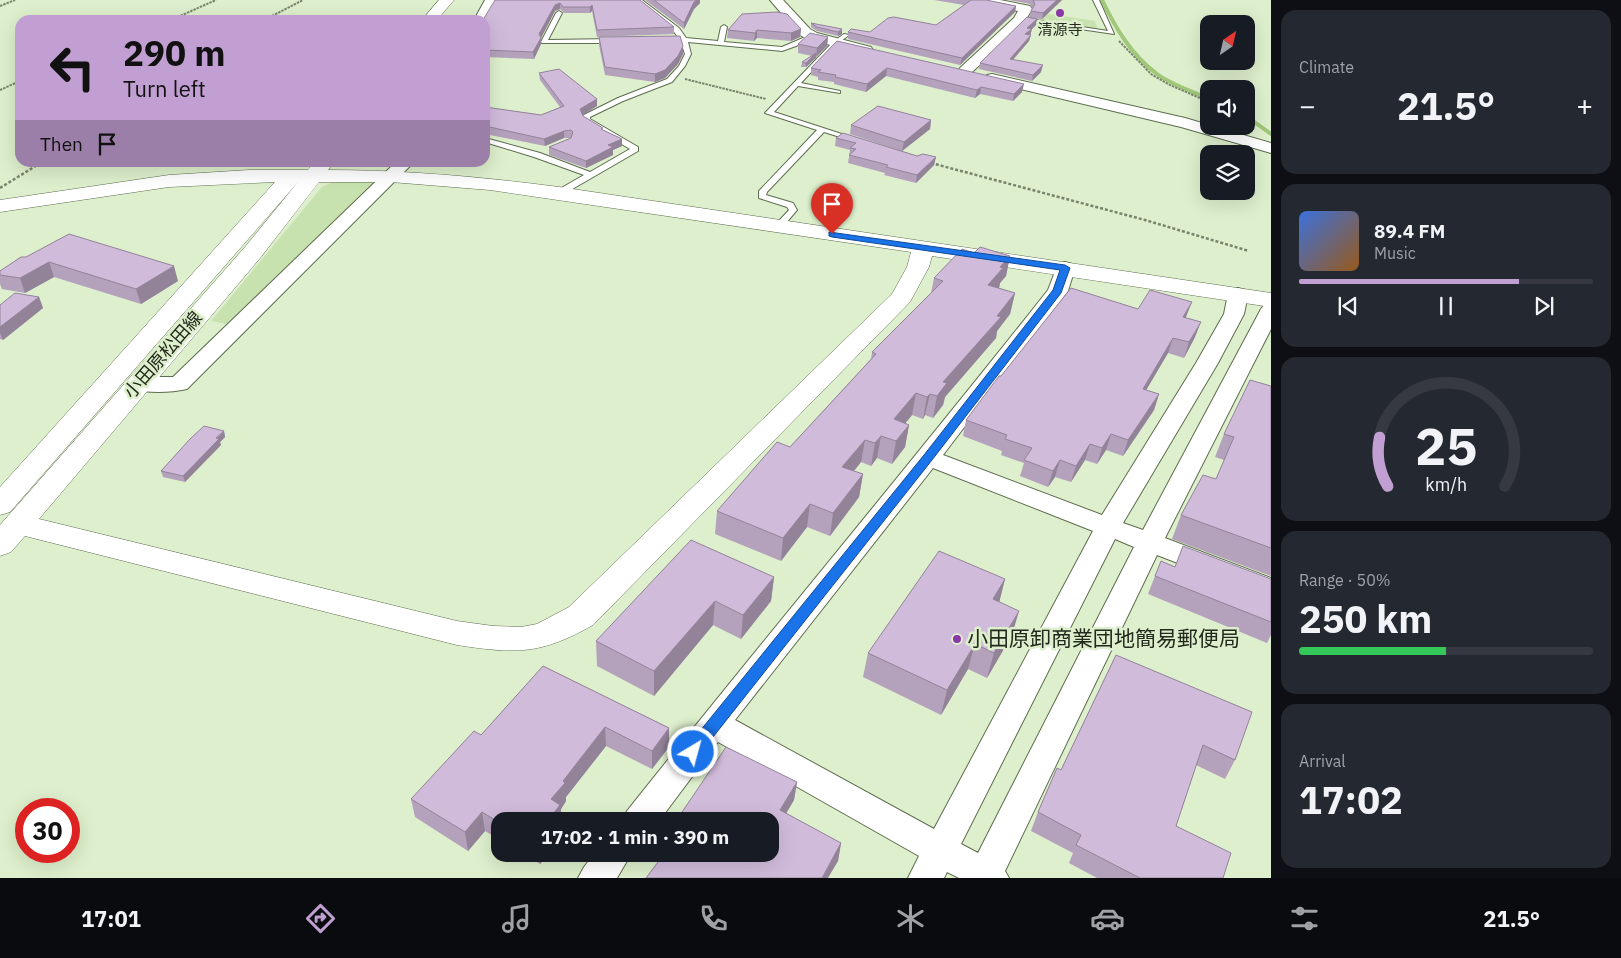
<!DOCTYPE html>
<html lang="en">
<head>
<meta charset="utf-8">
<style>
  :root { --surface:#171b24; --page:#242831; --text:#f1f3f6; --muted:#9ea1a6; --line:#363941; --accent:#c29fd2 }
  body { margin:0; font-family:"IBM Plex Sans","Noto Sans JP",sans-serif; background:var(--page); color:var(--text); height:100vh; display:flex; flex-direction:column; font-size:19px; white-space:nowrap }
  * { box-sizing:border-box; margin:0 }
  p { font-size:16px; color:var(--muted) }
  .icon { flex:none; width:28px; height:28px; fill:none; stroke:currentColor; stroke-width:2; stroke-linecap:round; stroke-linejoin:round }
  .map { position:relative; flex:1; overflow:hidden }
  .drawer { display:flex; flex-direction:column; gap:10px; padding:10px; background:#0d0f14; width:350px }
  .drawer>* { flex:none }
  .hud { position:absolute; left:15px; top:15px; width:475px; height:152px; border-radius:15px; box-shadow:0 5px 20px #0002; background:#c29fd2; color:#111; overflow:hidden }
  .needle { width:32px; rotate:34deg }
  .tools { position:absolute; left:1200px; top:15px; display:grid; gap:10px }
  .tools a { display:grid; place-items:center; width:55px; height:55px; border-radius:10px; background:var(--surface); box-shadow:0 5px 20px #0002; font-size:25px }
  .speed { position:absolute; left:15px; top:798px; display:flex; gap:10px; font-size:25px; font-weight:700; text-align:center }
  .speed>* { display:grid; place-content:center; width:65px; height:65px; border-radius:50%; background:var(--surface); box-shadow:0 5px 20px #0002; line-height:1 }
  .speed .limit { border:8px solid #d22; background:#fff; color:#111 }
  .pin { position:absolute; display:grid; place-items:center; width:42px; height:42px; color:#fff; margin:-51px -21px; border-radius:50% 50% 50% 0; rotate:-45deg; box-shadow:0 0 5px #0007 }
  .pin .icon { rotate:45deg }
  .me { position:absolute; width:55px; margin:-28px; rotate:37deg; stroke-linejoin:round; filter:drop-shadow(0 0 4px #0008) }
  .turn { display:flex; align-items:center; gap:18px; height:105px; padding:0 25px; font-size:22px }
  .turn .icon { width:65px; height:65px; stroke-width:2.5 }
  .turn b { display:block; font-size:35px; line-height:42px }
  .then { display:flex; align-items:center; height:48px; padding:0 25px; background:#0003; gap:10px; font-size:19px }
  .big { font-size:38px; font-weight:800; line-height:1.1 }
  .drawer .card { flex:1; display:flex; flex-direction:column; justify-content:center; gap:8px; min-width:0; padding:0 18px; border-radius:15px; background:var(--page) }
  .drawer .dial { align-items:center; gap:0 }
  .dial svg { height:130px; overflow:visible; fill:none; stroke:var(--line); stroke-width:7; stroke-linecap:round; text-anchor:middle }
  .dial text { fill:var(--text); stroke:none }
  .song { display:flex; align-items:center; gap:15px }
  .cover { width:60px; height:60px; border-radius:8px; background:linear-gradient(135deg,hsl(220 70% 55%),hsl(30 70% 35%)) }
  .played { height:5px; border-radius:2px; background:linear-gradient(90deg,var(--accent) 75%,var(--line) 75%) }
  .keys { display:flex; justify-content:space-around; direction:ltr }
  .heat { display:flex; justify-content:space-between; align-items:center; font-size:28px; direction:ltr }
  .charge { height:8px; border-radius:4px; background:linear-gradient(90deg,#34c759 50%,var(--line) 0) }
  .trip { position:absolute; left:491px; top:812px; width:288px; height:50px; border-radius:15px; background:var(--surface); box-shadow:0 5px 20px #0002; font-weight:800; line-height:50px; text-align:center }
  .menu { display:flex; height:80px; justify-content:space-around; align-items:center; background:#090b0e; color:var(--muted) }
  .menu .icon { width:35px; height:35px }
  .menu .selected { color:var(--accent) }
  .menu b { font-size:22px; color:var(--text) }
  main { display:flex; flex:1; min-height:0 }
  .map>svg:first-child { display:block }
  .green { fill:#c8e2af }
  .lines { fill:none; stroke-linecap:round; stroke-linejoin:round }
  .stream { stroke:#a1c779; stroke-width:4 }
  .lane-casing { stroke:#5d6d4e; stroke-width:2 }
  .street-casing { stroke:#5d6d4e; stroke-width:2 }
  .secondary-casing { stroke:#5d6d4e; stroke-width:1 }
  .path-far1 { stroke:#79846d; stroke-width:2; stroke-dasharray:2.5 1; stroke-linecap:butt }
  .path { stroke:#79846d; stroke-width:2.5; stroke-dasharray:3 2; stroke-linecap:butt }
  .lane { fill:#fff; fill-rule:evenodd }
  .street { fill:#fff; fill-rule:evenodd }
  .secondary { fill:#fff; fill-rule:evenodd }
  .wall { fill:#b4a1bc }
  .shaded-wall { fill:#928399 }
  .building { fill:#d1bbdb; stroke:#928399 }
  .route { fill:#1a73e8; stroke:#114b97 }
  .poi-dot { fill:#8938a7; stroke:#ddefcc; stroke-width:2 }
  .labels { text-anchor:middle; stroke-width:5; stroke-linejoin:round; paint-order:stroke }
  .far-poi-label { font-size:15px; fill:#23291c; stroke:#ddefcc }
  .street-label { font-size:18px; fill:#23291c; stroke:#ddefcc }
  .near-poi-label { font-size:21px; fill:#23291c; stroke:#ddefcc; text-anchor:start }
</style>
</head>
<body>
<main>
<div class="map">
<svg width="1271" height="878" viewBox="0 0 1271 878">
  <rect width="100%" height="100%" fill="#ddefcc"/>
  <g class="green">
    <polygon points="1037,12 1095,21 1098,29 1031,19"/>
    <polygon points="339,179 377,180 226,324 211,321 322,187"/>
  </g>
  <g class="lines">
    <g class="stream">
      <path d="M1102,0C1115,27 1131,55 1157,74C1172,85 1192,91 1209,99"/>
      <polyline points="1246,116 1271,134"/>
    </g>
    <defs>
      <g id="lane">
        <path d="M635,0H642L679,28L686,38L718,41L721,27L724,25L727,27L724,42L782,47L810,35L815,36L796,46L782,51L688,42L691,54L685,66L672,82L623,101L590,117V119L638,147V151L562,195H556V191L584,175L534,157L485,142V138L540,153L590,172L630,149L584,122L582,116L618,98L667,79L679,66L685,54C676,22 657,21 635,0Z"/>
        <polygon points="1093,0 1099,0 1114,34 1020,20 1023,18 1108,31"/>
        <polygon points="559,11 562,13 548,40 614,39 617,41 614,43 542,43 541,42 556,13"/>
        <polygon points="844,34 849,35 837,44 801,83 840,91 840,93 798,86 774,112 857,139 853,141 824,132 767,192 766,195 793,203 797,210 781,229 775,229 775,225 789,210 787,207 759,198 759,191 817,130 765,113 833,42"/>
      </g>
      <g id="street">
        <polygon points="485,0 497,0 485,22 485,20 474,20"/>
        <polygon points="770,0 783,0 810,29 817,33 871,47 873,50 866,54 807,39 800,35"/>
        <polygon points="976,0 1000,0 1030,6 1032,9 1024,23 970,74 960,74 958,71 960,68 1014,18 1018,11 978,3"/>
        <polygon points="992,74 1185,118 1271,143 1271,153 1181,127 987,81 985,78 987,75"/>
        <path d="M396,162H414L187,389C170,393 147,393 130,389L127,384L130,379L138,377H173Z"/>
        <path d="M1065,262L1072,264L1075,268L1068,291L943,455L1102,515L1196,363L1224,314L1228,294L1231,290L1238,288L1245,290L1248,294L1244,314L1218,363L1123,523L1143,530L1261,309L1264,305L1271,303V329L1165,538L1271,578V599L1157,555L1005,871L1009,878H959L947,872L944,878H908L919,856L718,742L659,821H622L627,811C766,636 910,465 1048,290L1058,264ZM933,468L1093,531L934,829L735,720ZM1115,539L1134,547L978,853L961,844Z"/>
        <polygon points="594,854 631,854 617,878 578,878 584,867"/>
      </g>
      <g id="secondary">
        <polygon points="439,0 454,0 437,20 422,20"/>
        <path d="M314,162H328L331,166L328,170C406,170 482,177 559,187L1271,293V307L932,256L929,267L910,302L593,625C540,655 516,654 457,645L25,536L11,552L0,556V525L245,247L298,182L10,512L0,515V487L275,182L169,187L0,212V200L169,175L249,170H308ZM319,182H391L490,190L911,252L907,267L892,294L569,607L537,624L521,627L493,626L457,621L39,519L261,257Z"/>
      </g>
    </defs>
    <use href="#lane" class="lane-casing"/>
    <use href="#street" class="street-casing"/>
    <use href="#secondary" class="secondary-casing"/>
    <g class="path-far1">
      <polyline points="0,6 15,0"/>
      <polyline points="272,16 303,0"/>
      <polyline points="171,20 216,0"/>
      <polyline points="264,20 272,16 296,20"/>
      <polyline points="1119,41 1151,74 1170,85 1209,102"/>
      <polyline points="685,79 766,99"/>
      <polyline points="0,90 20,81"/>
      <polyline points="1246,121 1254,127"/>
    </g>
    <g class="path">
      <polyline points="931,163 1145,220 1249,251"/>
      <polyline points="0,188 42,162"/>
    </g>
    <use href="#lane" class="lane"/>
    <use href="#street" class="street"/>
    <use href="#secondary" class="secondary"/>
  </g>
  <g class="wall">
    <polygon points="495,0 640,0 674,27 674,34 597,37 592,11 590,13 564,13 560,9 555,11 541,38 541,44 534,59 485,57 485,20"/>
    <polygon points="645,0 697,0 700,3 694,9 684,29"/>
    <polygon points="934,0 986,0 1016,6 1015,12 960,65 848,39 848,32 870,32 936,25 964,5"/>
    <polygon points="1009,0 1062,0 1042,19 1029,18 1031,11 1032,8 1030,4"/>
    <polygon points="1037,19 1036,25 1032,29 1029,41 1013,60 1041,72 1032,81 979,69 980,63"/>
    <polygon points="811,23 842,29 842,34 838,36 817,31 811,27"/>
    <polygon points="801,29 800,37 791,41 757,38 754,41 727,38 728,30"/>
    <polygon points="599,37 683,46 683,54 678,64 665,78 655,82 605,75 599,45"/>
    <polygon points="828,37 827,46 806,67 801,67 802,62 812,56 798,53 798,44"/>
    <polygon points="837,41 1022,92 1013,101 980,94 975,98 886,76 866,92 834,84 834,82 818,80 818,77 811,75 811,68"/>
    <polygon points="539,73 597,99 597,106 582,115 583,116 603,130 622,139 622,146 613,150 613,155 586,168 549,155 549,147 571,138 564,138 545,146 485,134 485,107 541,115 560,107 540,80"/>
    <polygon points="931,120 930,129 902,151 917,156 936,157 934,165 916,183 884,175 885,173 848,163 850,150 835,146 836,138 895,149 850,134 851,125"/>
    <polygon points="974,253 1010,256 1006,276 1000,283 999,288 1015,293 1010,314 997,331 996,338 945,397 943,405 933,418 925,415 923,419 912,415 905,423 909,425 905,447 892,464 877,458 871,466 861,462 854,471 863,474 859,497 830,536 807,527 781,561 715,534 717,511 790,447 871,359 872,352 931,293 934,278"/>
    <polygon points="21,257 178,281 141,304 54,277 25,293 2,289 0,284 0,271"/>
    <polygon points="39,297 43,308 3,340 0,339 0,305"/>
    <polygon points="1138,309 1186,318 1195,337 1184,358 1168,353 1146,390 1159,394 1154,410 1123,456 1106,450 1097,464 1085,460 1071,482 1055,477 1048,487 1020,476 1024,463 1001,455 1002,451 963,436 966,420 1001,376"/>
    <polygon points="1271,386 1271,576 1172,539 1181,515 1216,479 1224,460 1215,457 1224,434"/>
    <polygon points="224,431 225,437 220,442 221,445 185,482 163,477 161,471"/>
    <polygon points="1175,567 1271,579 1271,635 1267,643 1148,594 1155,576"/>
    <polygon points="774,577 771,601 741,639 713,625 654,696 597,666 596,641"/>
    <polygon points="1005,579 999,602 1012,635 987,678 968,669 941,715 863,677 868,653"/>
    <polygon points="1116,655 1235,760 1225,779 1196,765 1176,826 1223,878 1097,878 1069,863 1073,853 1031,831 1038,812 1061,770"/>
    <polygon points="543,666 669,728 669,747 652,769 606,746 566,797 566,801 561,809 500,821 500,840 485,831 468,851 415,817 411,799 481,735"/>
    <polygon points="797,782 794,800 786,814 841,843 838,861 657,862 657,854 770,854"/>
    <polygon points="523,854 549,854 540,864"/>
  </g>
  <g class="shaded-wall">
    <polygon points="697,0 700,0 700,3 694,9 684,29 684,23 694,2"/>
    <polygon points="1057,0 1062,0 1042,19 1043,13"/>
    <polygon points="560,3 560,9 555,11 541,38 541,44 534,59 533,52 539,34 555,5"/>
    <polygon points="592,5 592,11 590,13 590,7"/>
    <polygon points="1016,6 1015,12 960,65 962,58"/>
    <polygon points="1037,19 1036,25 1032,29 1030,35 1024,40 1027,28"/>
    <polygon points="801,29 800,37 791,41 791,33"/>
    <polygon points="842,29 842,34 838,36 838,32"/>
    <polygon points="757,30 757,38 754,41 755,33"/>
    <polygon points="1031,35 1029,41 1008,65 1010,59"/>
    <polygon points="828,37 827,46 816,57 817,48"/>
    <polygon points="683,46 683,54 678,64 665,78 655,82 655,74"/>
    <polygon points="816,53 816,58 806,67 806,63"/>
    <polygon points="1043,65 1041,72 1032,81 1033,75"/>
    <polygon points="887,68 886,76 866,92 867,84"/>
    <polygon points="1024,84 1022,92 1013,101 1014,94"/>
    <polygon points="981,87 980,94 975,98 977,90"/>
    <polygon points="597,99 597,106 580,117 580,109"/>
    <polygon points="931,120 930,129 902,151 904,142"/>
    <polygon points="564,131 564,138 545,146 544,139"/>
    <polygon points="622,139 622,146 613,150 613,155 586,168 586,161 608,145"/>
    <polygon points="936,157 934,165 916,183 917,175"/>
    <polygon points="1010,256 1006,276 1000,283 999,288 984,306 988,285 1000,267"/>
    <polygon points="49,262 54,277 25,293 20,278"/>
    <polygon points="174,266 178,281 141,304 136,289"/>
    <polygon points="1015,293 1010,314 997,331 996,338 945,397 943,405 933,418 937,396 943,382 997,316"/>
    <polygon points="39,297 43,308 3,340 0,333 0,327"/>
    <polygon points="1192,302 1186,317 1178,332 1183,317"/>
    <polygon points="1201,322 1195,337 1184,358 1189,342"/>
    <polygon points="1173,338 1168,353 1138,404 1143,389"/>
    <polygon points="916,393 912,415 892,440 894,419"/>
    <polygon points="930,394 925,415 923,419 927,397"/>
    <polygon points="1159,394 1154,410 1123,456 1128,440"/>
    <polygon points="909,425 905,447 892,464 896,441"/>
    <polygon points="224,431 225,437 220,442 221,445 185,482 183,476"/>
    <polygon points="1111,434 1106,450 1097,464 1102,448"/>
    <polygon points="881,436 877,458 871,466 875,443"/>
    <polygon points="865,440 861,462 839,489 842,467"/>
    <polygon points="1090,444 1085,460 1071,482 1076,466"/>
    <polygon points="1060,460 1055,477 1048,487 1053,471"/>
    <polygon points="863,474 859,497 830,536 833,513"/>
    <polygon points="810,504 807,527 781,561 783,538"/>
    <polygon points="774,577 771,601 741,639 743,615"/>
    <polygon points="1005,579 999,603 993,599"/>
    <polygon points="715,601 713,625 654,696 654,671"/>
    <polygon points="1019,611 1012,635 987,678 994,653"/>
    <polygon points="975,644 968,669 941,715 947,690"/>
    <polygon points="605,727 606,746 566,797 566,801 561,809 561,821 549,821 551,799 563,781"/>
    <polygon points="669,728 669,747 652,769 652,751"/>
    <polygon points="797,782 794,800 777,828 780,810"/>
    <polygon points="482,812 485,831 468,851 465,832"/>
    <polygon points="841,843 838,861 828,878 822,878"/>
    <polygon points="539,854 549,854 540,864"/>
  </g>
  <g class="building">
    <polygon points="495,0 640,0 674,27 597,30 592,5 590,7 563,7 560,3 555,5 539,34 541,38 533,52 485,50 485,20 483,20"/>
    <polygon points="654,0 697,0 694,2 684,23"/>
    <polygon points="971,0 986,0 1016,6 962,58 848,32 851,29 870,32 888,18 894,17 936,25"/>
    <polygon points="1033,0 1057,0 1043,13 1031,11 1035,4"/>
    <polygon points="777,12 787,14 801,29 791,33 757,30 755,33 728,30 742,14"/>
    <polygon points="1027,17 1037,19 1027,28 1032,29 1025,34 1031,35 1010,59 1043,65 1033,75 980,63"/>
    <polygon points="811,23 842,29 838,32 817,27"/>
    <polygon points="810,33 828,37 817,48 798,44"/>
    <polygon points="680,36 683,46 678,56 665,70 655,74 605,67 599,37"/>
    <polygon points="837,41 1024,84 1014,94 981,87 977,90 887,68 867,84 835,77 836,75 818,72 821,70 811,68"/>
    <polygon points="816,53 806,63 802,62"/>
    <polygon points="559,69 597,99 580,109 583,116 603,128 601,129 622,139 608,145 613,147 586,161 549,147 571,138 573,132 571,130 564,131 544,139 485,126 485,107 541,115 564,106 539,73"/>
    <polygon points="878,106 931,120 904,142 851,125"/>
    <polygon points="843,133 917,156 923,154 936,157 917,175 886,167 888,165 849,155 856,149 850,148 856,143 836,138"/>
    <polygon points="69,234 174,266 136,289 49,262 20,278 0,275 0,271 21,257 26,257"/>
    <polygon points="980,247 1010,256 1000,267 1003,268 988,285 1015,293 997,316 1001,317 943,382 947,383 937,396 930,394 927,397 916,393 894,419 909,425 896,441 881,436 875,443 865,440 842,467 863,474 833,513 810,504 783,538 717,511 777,442 790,447 876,354 872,352 943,281 934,278 962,249 974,253"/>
    <polygon points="1071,288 1138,309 1150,290 1192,302 1183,317 1201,322 1189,342 1173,338 1143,389 1159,394 1128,440 1111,434 1102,448 1090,444 1076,466 1060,460 1053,471 1024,460 1032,448 1005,439 1007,435 966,420 999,376 1001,376"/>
    <polygon points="15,293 39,297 0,327 0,305"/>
    <polygon points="1250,380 1271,386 1271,548 1181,515 1203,475 1216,479 1234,437 1224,434"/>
    <polygon points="204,426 224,431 216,438 219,439 183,476 161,471 190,439"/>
    <polygon points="691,540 774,577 743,615 715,601 654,671 596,641"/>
    <polygon points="1183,546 1271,579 1271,622 1155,576 1161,561 1175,567"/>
    <polygon points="939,551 1005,579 993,599 1019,611 994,653 975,644 947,690 868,653"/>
    <polygon points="1116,655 1252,712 1235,760 1203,745 1176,826 1231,853 1223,878 1140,878 1076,845 1081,835 1038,812 1057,768 1061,770"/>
    <polygon points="543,666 669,728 652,751 605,727 563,781 565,783 551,799 560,805 549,819 554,821 500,821 500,823 482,812 465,832 411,799 474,731 481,735"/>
    <polygon points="726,747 797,782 780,810 841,843 822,878 646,878 664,854 770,854 770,821 676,821"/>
  </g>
  <polygon class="route" points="829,232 1065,265 1070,268 1061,293 932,460 698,756 693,758 687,756 685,752 687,747 924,455 1053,290 1060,270 832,237 829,236"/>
  <g class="poi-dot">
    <circle cx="1060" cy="13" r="5"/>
    <circle cx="957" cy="639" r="5"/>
  </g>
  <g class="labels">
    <g class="far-poi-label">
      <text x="1060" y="35">清源寺</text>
    </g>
    <g class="street-label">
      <text transform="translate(163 355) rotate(-49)" y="6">小田原松田線</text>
    </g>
    <g class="near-poi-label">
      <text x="967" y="646">小田原卸商業団地簡易郵便局</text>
    </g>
  </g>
</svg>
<div class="tools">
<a><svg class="needle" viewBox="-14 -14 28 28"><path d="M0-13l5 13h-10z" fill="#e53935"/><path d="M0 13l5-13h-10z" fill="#9ea1a6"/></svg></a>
<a><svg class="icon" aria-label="sound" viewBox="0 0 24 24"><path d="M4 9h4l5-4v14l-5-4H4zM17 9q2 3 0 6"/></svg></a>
<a><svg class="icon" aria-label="layers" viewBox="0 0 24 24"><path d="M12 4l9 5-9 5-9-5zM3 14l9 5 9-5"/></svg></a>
</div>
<div class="speed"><div class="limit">30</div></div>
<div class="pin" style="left:832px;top:234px;background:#d93025"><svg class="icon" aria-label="arrive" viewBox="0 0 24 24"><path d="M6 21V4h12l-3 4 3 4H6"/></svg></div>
<svg class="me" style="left:693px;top:752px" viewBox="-20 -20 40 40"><circle r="17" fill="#1a73e8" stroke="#fff" stroke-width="3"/><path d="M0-11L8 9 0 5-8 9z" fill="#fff"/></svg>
<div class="trip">17:02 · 1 min · 390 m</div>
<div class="hud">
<div class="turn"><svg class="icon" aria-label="left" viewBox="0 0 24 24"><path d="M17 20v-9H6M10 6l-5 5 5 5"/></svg><div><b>290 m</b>Turn left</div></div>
<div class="then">Then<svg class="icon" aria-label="arrive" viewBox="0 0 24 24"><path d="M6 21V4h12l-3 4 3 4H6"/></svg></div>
</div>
</div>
<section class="drawer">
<div class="card"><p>Climate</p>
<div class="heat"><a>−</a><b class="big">21.5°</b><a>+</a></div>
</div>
<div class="card">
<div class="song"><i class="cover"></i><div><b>89.4 FM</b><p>Music</p></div></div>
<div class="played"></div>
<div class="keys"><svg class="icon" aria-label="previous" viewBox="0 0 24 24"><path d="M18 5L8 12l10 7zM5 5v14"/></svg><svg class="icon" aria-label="pause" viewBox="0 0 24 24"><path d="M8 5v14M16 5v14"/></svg><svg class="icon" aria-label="next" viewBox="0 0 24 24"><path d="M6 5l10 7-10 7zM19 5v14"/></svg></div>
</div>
<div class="card dial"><svg viewBox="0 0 100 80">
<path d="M14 69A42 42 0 1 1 86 69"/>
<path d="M14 69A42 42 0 0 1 9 39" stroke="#c29fd2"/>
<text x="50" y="56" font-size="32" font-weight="700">25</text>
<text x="50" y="72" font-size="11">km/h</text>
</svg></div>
<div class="card"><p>Range · 50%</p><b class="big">250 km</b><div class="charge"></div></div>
<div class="card"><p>Arrival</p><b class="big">17:02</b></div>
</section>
</main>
<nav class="menu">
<b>17:01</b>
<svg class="icon selected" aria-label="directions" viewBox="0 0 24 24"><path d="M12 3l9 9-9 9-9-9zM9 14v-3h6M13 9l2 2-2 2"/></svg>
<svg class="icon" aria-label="music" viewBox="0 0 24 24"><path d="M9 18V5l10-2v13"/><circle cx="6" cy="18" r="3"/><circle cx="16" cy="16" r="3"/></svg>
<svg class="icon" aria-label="phone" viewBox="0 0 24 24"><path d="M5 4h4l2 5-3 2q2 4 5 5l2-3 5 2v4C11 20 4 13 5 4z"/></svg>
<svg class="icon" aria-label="climate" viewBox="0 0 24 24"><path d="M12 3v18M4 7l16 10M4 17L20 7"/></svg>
<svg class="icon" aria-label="car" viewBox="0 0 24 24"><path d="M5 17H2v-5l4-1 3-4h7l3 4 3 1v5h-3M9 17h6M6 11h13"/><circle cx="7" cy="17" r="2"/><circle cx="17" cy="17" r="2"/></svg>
<svg class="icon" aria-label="filters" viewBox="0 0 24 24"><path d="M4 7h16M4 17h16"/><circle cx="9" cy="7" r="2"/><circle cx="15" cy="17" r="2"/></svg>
<b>21.5°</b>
</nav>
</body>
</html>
